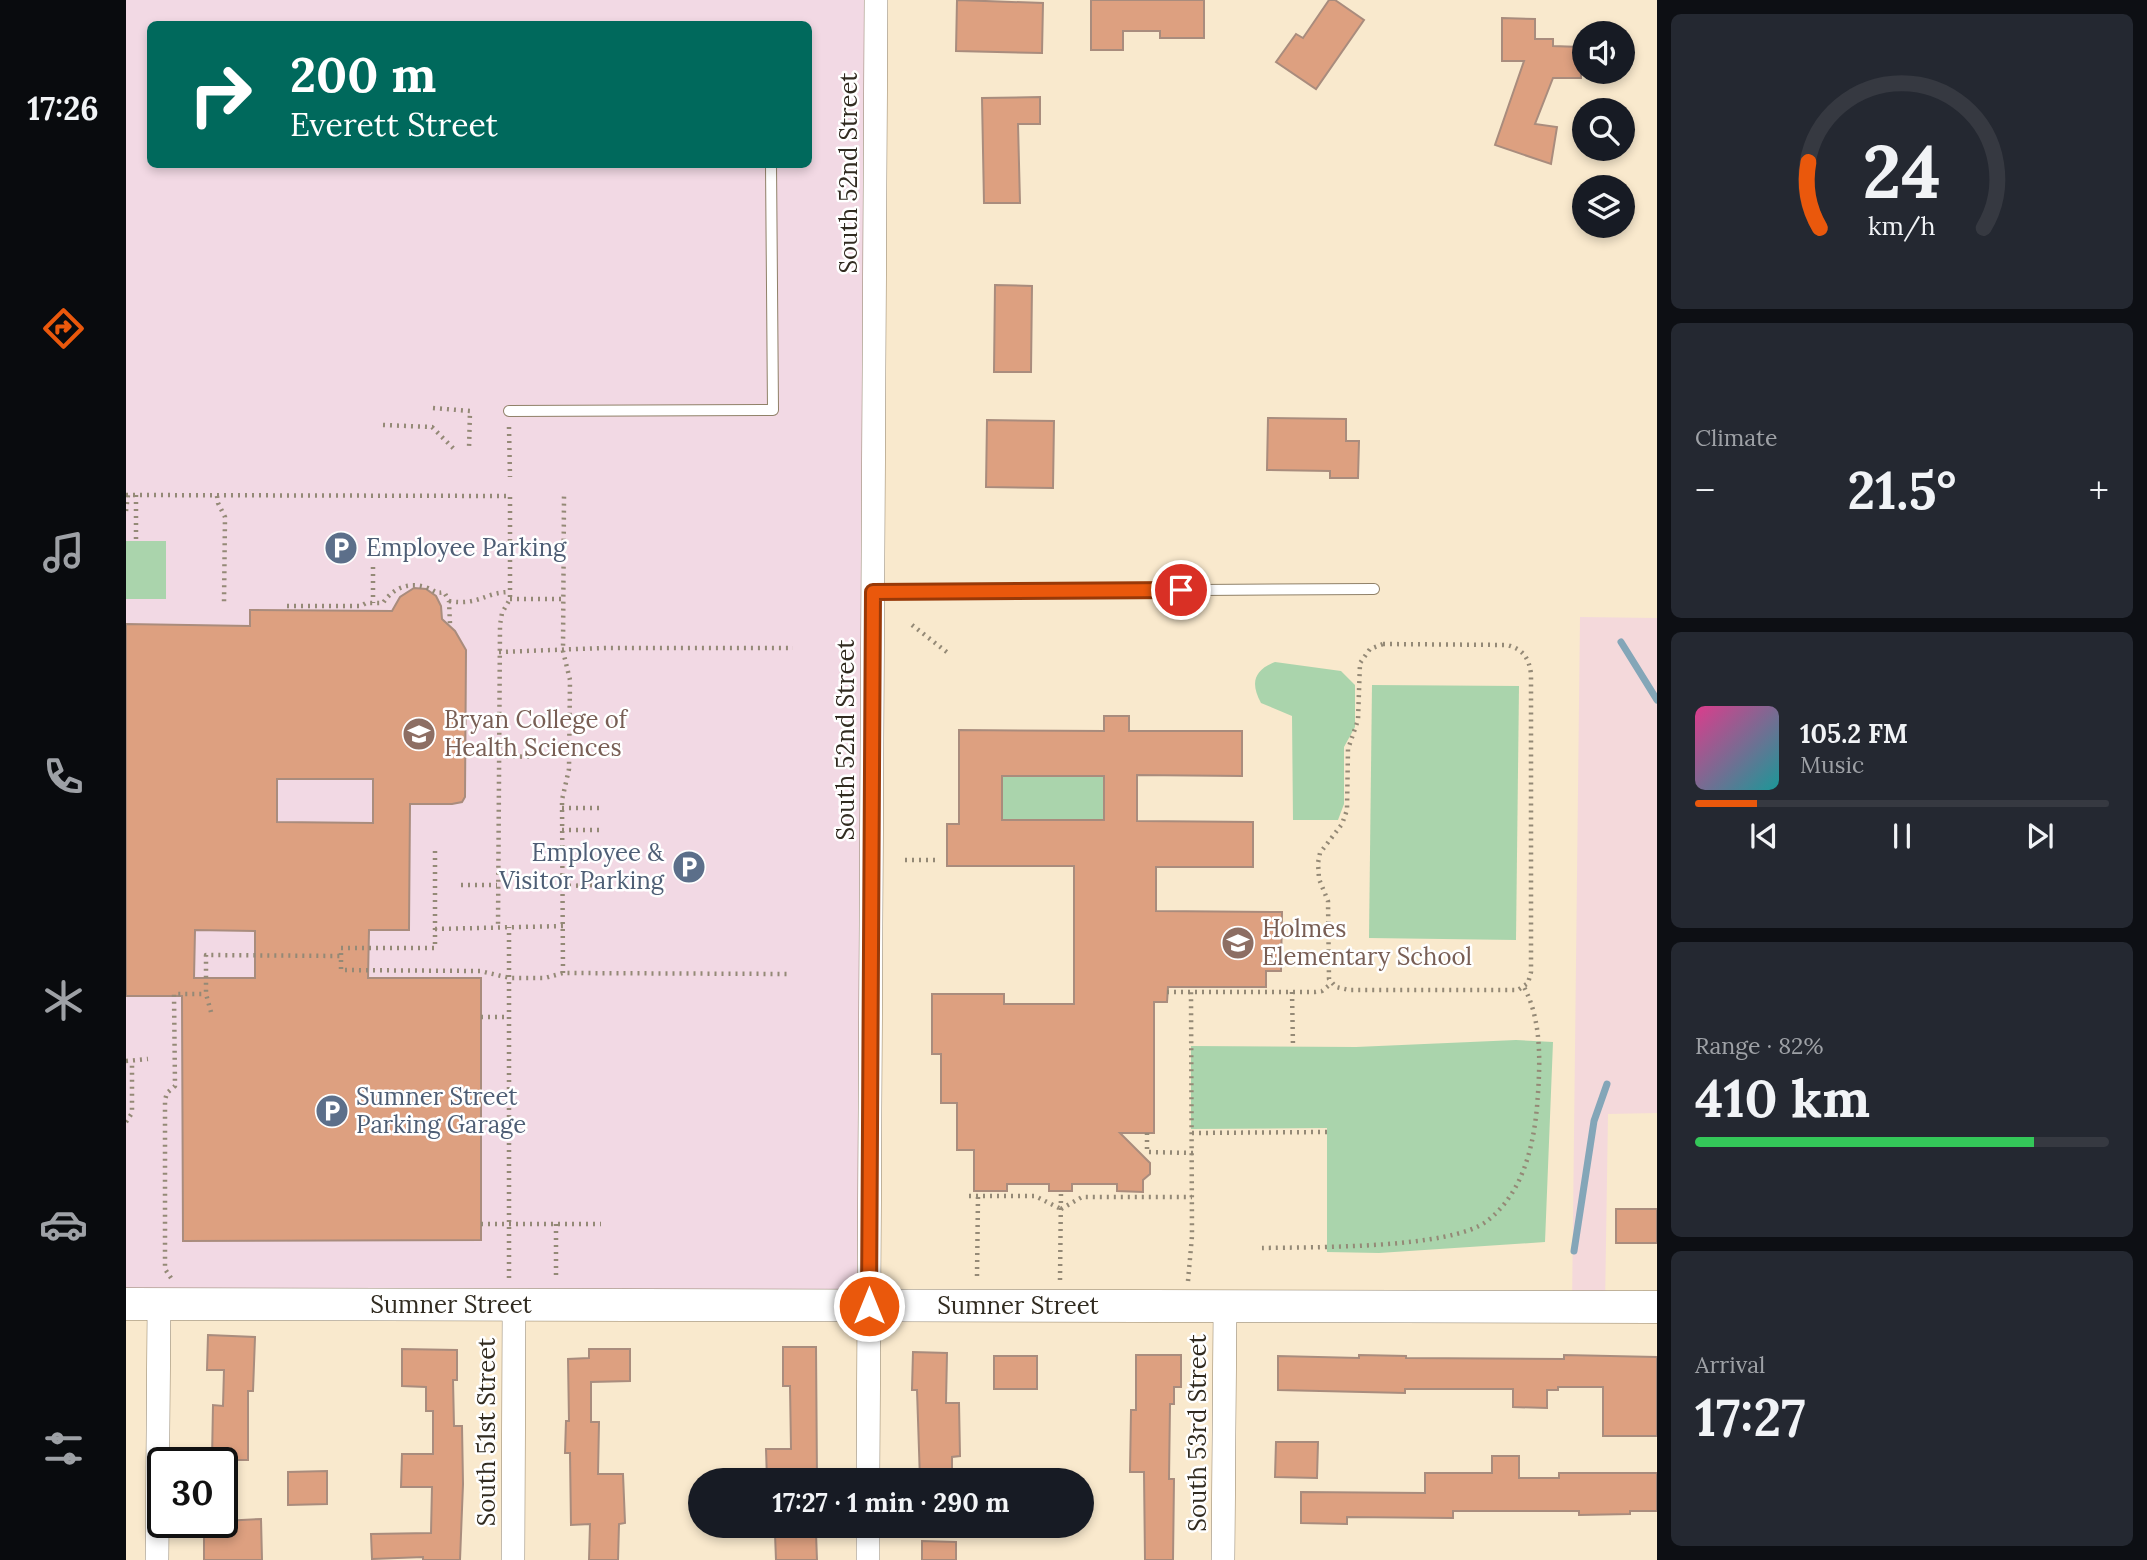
<!DOCTYPE html>
<html lang="en">
<head>
<meta charset="utf-8">
<style>
  :root { --surface:#171b24; --page:#242831; --text:#f1f3f6; --muted:#9ea1a6; --line:#363941; --accent:#ea580c }
  body { margin:0; font-family:Lora,serif; background:var(--page); color:var(--text); height:100vh; display:flex; flex-direction:column; font-size:26px; white-space:nowrap }
  * { box-sizing:border-box; margin:0 }
  p { font-size:23px; color:var(--muted) }
  .icon { flex:none; width:38px; height:38px; fill:none; stroke:currentColor; stroke-width:2; stroke-linecap:round; stroke-linejoin:round }
  .map { position:relative; flex:1; overflow:hidden }
  .panel { display:flex; flex-direction:column; gap:14px; padding:14px; background:#0d0f14; width:490px }
  .panel>* { flex:none }
  .hud { position:absolute; left:21px; top:21px; width:665px; height:147px; border-radius:10px; box-shadow:0 4px 10px #0003; background:#00695c; color:#fff; overflow:hidden }
  .buttons { position:absolute; left:1446px; top:21px; display:grid; gap:14px }
  .buttons a { display:grid; place-items:center; width:63px; height:63px; border-radius:50%; background:var(--surface); box-shadow:0 4px 10px #0003; font-size:35px }
  .speed { position:absolute; left:21px; top:1447px; display:flex; gap:14px; font-size:35px; font-weight:700; text-align:center }
  .speed>* { display:grid; place-content:center; width:91px; height:91px; border-radius:50%; background:var(--surface); box-shadow:0 4px 10px #0003; line-height:1 }
  .speed .limit { border:4px solid #111; border-radius:10px; background:#fff; color:#111 }
  .pin { position:absolute; display:grid; place-items:center; width:60px; height:60px; color:#fff; margin:-30px; border:4px solid #fff; border-radius:50%; box-shadow:0 2px 7px #0007 }
  .me { position:absolute; width:77px; margin:-38px; rotate:0deg; stroke-linejoin:round; filter:drop-shadow(0 0 5px #0008) }
  .turn { display:flex; align-items:center; gap:24px; height:147px; padding:0 28px; font-size:32px }
  .turn .icon { width:91px; height:91px; stroke-width:2.5 }
  .turn b { display:block; font-size:49px; line-height:60px }
  .big { font-size:52px; font-weight:700; line-height:1.1 }
  .panel .tile { flex:1; display:flex; flex-direction:column; justify-content:center; gap:10px; min-width:0; padding:0 24px; border-radius:10px; background:var(--page) }
  .panel .dial { align-items:center; gap:0 }
  .dial svg { height:182px; overflow:visible; fill:none; stroke:var(--line); stroke-width:7; stroke-linecap:round; text-anchor:middle }
  .dial text { fill:var(--text); stroke:none }
  .song { display:flex; align-items:center; gap:21px }
  .cover { width:84px; height:84px; border-radius:10px; background:linear-gradient(135deg,hsl(330 70% 55%),hsl(180 70% 35%)) }
  .played { height:7px; border-radius:4px; background:linear-gradient(90deg,var(--accent) 15%,var(--line) 15%) }
  .keys { display:flex; justify-content:space-around; direction:ltr }
  .heat { display:flex; justify-content:space-between; align-items:center; font-size:38px; direction:ltr }
  .charge { height:10px; border-radius:5px; background:linear-gradient(90deg,#34c759 82%,var(--line) 0) }
  .trip { position:absolute; left:562px; top:1468px; width:406px; height:70px; border-radius:35px; background:var(--surface); box-shadow:0 4px 10px #0003; font-weight:700; line-height:70px; text-align:center }
  main { display:flex; flex:1; min-height:0 }
  .tab-bar { display:flex; flex-direction:column; width:126px; justify-content:space-around; align-items:center; background:#090b0e; color:var(--muted) }
  .tab-bar .icon { width:49px; height:49px }
  .tab-bar .on { color:var(--accent) }
  .tab-bar b { font-size:32px; color:var(--text) }
  .map>svg:first-child { display:block }
  .industrial { fill:#f4d9db }
  .medical { fill:#f2d9e4; fill-rule:evenodd }
  .green { fill:#aad4ac }
  .lines { fill:none; stroke-linecap:round; stroke-linejoin:round }
  .stream { stroke:#84a6b8; stroke-width:7 }
  .building { fill:#dda080; stroke:#a98c7d; stroke-width:2; fill-rule:evenodd }
  .lane-casing { stroke:#908168; stroke-width:12 }
  .street-casing { stroke:#908168; stroke-width:24 }
  .secondary-casing { stroke:#908168; stroke-width:33 }
  .path { stroke:#948976; stroke-width:4.5; stroke-dasharray:2 5; stroke-linecap:butt }
  .lane { stroke:#fff; stroke-width:10 }
  .street { stroke:#fff; stroke-width:23 }
  .secondary { stroke:#fff; stroke-width:32 }
  .route-casing { stroke:#983908; stroke-width:18 }
  .route { stroke:#ea580c; stroke-width:12 }
  .labels { text-anchor:middle; stroke-width:5; stroke-linejoin:round; paint-order:stroke }
  .street-label { font-size:24px; fill:#312b20; stroke:#fff }
  .service-label { font-size:24px; fill:#4e5e75; stroke:#fff; text-anchor:start }
  .education-label { font-size:24px; fill:#785e54; stroke:#fff; text-anchor:start }
</style>
</head>
<body>
<main>
<nav class="tab-bar">
<b>17:26</b>
<svg class="icon on" aria-label="directions" viewBox="0 0 24 24"><path d="M12 3l9 9-9 9-9-9zM9 14v-3h6M13 9l2 2-2 2"/></svg>
<svg class="icon" aria-label="music" viewBox="0 0 24 24"><path d="M9 18V5l10-2v13"/><circle cx="6" cy="18" r="3"/><circle cx="16" cy="16" r="3"/></svg>
<svg class="icon" aria-label="phone" viewBox="0 0 24 24"><path d="M5 4h4l2 5-3 2q2 4 5 5l2-3 5 2v4C11 20 4 13 5 4z"/></svg>
<svg class="icon" aria-label="climate" viewBox="0 0 24 24"><path d="M12 3v18M4 7l16 10M4 17L20 7"/></svg>
<svg class="icon" aria-label="car" viewBox="0 0 24 24"><path d="M5 17H2v-5l4-1 3-4h7l3 4 3 1v5h-3M9 17h6M6 11h13"/><circle cx="7" cy="17" r="2"/><circle cx="17" cy="17" r="2"/></svg>
<svg class="icon" aria-label="filters" viewBox="0 0 24 24"><path d="M4 7h16M4 17h16"/><circle cx="9" cy="7" r="2"/><circle cx="15" cy="17" r="2"/></svg>
</nav>
<div class="map">
<svg width="1531" height="1560" viewBox="0 0 1531 1560">
  <rect width="100%" height="100%" fill="#f9e9cd"/>
  <polygon class="industrial" points="1454,617 1531,618 1531,1113 1482,1114 1479,1307 1446,1307"/>
  <path class="medical" d="M0,0H750L743,1305L0,1304ZM24,24H682V164H24Z"/>
  <g class="green">
    <rect x="0" y="541" width="40" height="58"/>
    <path d="M1149,662L1215,671L1229,685V727L1218,747V804L1212,820H1167L1166,716L1135,703C1124,683 1128,670 1149,662Z"/>
    <polygon points="1246,685 1393,686 1390,940 1243,938"/>
    <rect x="876" y="776" width="102" height="44"/>
    <polygon points="1390,1040 1427,1042 1419,1242 1253,1253 1201,1252 1201,1128 1065,1129 1065,1046 1230,1047"/>
  </g>
  <g class="lines">
    <g class="stream">
      <polyline points="1495,642 1531,700"/>
      <polyline points="1448,1251 1468,1121 1481,1084"/>
    </g>
  </g>
  <g class="building">
    <polygon points="831,0 917,3 916,53 830,51"/>
    <polygon points="965,0 1078,0 1078,38 1034,38 1034,31 997,31 997,50 965,50"/>
    <polygon points="1203,0 1209,0 1238,20 1190,89 1150,62 1170,34 1177,38"/>
    <polygon points="1376,18 1409,19 1409,39 1427,39 1427,46 1454,47 1455,78 1427,78 1409,124 1431,127 1425,164 1369,145 1398,61 1376,61"/>
    <polygon points="914,97 914,124 892,124 894,203 858,203 856,98"/>
    <polygon points="869,285 906,286 905,372 868,372"/>
    <polygon points="1142,418 1220,419 1220,441 1233,441 1232,478 1204,478 1204,471 1141,470"/>
    <polygon points="861,420 928,421 927,488 860,487"/>
    <path d="M288,588L300,589L310,596L315,606L316,619L329,631L340,650L339,797L336,802L326,804H284L283,930H243L242,978H355V1240L57,1241L56,996H0V624L124,626V610L266,611L274,597ZM151,779H247V823L151,822ZM69,930L129,931V978H68Z"/>
    <path d="M978,716H1003V731H1116V776L1011,775V821L1127,822V867H1030V911L1156,912L1155,971H1140V987H1042L1041,1002H1028V1133H994L1024,1163V1174L1017,1180V1192L991,1191V1184H946V1191H923V1184H881V1191H848V1150H831V1103H815V1054H806V994H878V1004H948V866H821V824H833V730L978,731ZM876,776H978V820H876Z"/>
    <rect x="1490" y="1209" width="41" height="34"/>
    <polygon points="82,1335 129,1337 127,1391 122,1391 122,1460 86,1460 87,1405 97,1406 98,1370 81,1370"/>
    <polygon points="657,1347 690,1347 691,1480 641,1480 640,1449 665,1449 664,1386 657,1386"/>
    <polygon points="276,1349 331,1350 331,1380 327,1380 328,1426 336,1426 337,1484 334,1560 297,1560 297,1557 246,1559 245,1534 305,1533 306,1487 275,1487 276,1454 307,1454 307,1411 300,1411 300,1387 276,1386"/>
    <polygon points="463,1349 504,1349 504,1381 465,1382 465,1422 473,1422 472,1474 497,1474 499,1523 493,1524 492,1560 463,1560 464,1524 445,1525 444,1453 439,1453 440,1421 443,1421 442,1359 463,1358"/>
    <polygon points="787,1352 821,1353 820,1403 833,1403 834,1456 826,1457 826,1480 794,1480 791,1390 786,1390"/>
    <polygon points="1010,1355 1055,1355 1055,1387 1048,1387 1048,1404 1044,1404 1043,1479 1048,1479 1047,1560 1019,1560 1018,1472 1004,1472 1005,1410 1010,1410"/>
    <polygon points="1233,1355 1280,1356 1280,1358 1438,1359 1438,1355 1531,1357 1531,1436 1477,1436 1477,1387 1432,1387 1432,1390 1421,1390 1421,1408 1387,1407 1387,1389 1279,1389 1279,1393 1152,1390 1152,1356 1233,1358"/>
    <rect x="868" y="1356" width="43" height="33"/>
    <polygon points="1150,1442 1192,1442 1191,1478 1149,1477"/>
    <polygon points="1366,1456 1393,1456 1393,1478 1433,1478 1433,1473 1531,1473 1531,1511 1504,1511 1504,1514 1453,1515 1453,1511 1327,1511 1327,1518 1221,1517 1221,1524 1175,1523 1175,1492 1299,1493 1299,1473 1366,1473"/>
    <polygon points="201,1471 201,1504 162,1505 162,1472"/>
    <polygon points="135,1519 136,1560 78,1560 78,1522"/>
    <polygon points="690,1533 691,1560 650,1560 649,1534"/>
    <polygon points="796,1541 830,1542 830,1560 796,1560"/>
  </g>
  <g class="lines">
    <defs>
      <g id="lane">
        <polyline points="383,411 647,410 645,164"/>
        <polyline points="747,592 1248,589"/>
      </g>
      <g id="street">
        <polyline points="742,1480 750,0"/>
        <polyline points="31,1560 33,1304"/>
        <polyline points="387,1560 388,1305"/>
        <polyline points="742,1560 742,1526"/>
        <polyline points="1097,1560 1099,1306"/>
      </g>
      <polyline id="secondary" points="0,1304 1531,1307"/>
    </defs>
    <use href="#lane" class="lane-casing"/>
    <use href="#street" class="street-casing"/>
    <use href="#secondary" class="secondary-casing"/>
    <g class="path">
      <polyline points="307,408 344,411 343,449"/>
      <polyline points="257,425 306,427 328,449"/>
      <polyline points="383,427 384,477"/>
      <polyline points="0,495 384,496 384,599 376,613 374,625 372,927"/>
      <polyline points="10,495 10,541"/>
      <polyline points="91,496 92,503 99,517 98,603"/>
      <polyline points="0,511 2,495"/>
      <polyline points="247,567 247,603"/>
      <polyline points="384,599 437,599"/>
      <path d="M323,601C353,606 359,592 384,592"/>
      <path d="M161,606H235L240,603H257C267,588 283,581 302,588C309,591 310,594 318,592L323,601L324,624"/>
      <polyline points="786,625 822,653"/>
      <path d="M1257,644L1381,645C1397,649 1403,658 1405,674V972L1402,983L1392,990H1223L1210,987L1203,979L1202,901L1193,879L1192,863L1194,853L1216,824L1221,810L1222,749L1232,720L1234,663L1244,649Z"/>
      <polyline points="373,652 479,648 667,648"/>
      <polyline points="373,756 408,757"/>
      <polyline points="436,808 478,808"/>
      <polyline points="436,830 478,830"/>
      <polyline points="309,851 309,948 215,948 215,970 354,971 384,978 419,978 437,973 665,974"/>
      <polyline points="436,852 478,852"/>
      <polyline points="779,860 811,860"/>
      <polyline points="335,885 371,885"/>
      <polyline points="436,886 477,885"/>
      <polyline points="309,929 437,926"/>
      <polyline points="437,973 436,800 443,769 444,680 437,651 438,496"/>
      <polyline points="1041,992 1189,992 1196,991 1206,983"/>
      <polyline points="1166,992 1167,1047"/>
      <polyline points="85,1012 80,994 80,955 215,956"/>
      <polyline points="355,1017 383,1017"/>
      <polyline points="0,1061 22,1059"/>
      <polyline points="0,1122 6,1113 6,1061"/>
      <polyline points="1021,1133 1021,1152 1067,1153"/>
      <polyline points="1066,1133 1201,1132"/>
      <polyline points="843,1196 909,1196 935,1209"/>
      <polyline points="935,1209 956,1197 1066,1197"/>
      <polyline points="355,1224 475,1224"/>
      <polyline points="430,1224 430,1279"/>
      <path d="M1136,1248C1185,1247 1325,1249 1361,1221C1396,1194 1407,1149 1411,1107C1414,1068 1417,1023 1398,987"/>
      <polyline points="851,1276 852,1196"/>
      <polyline points="45,1278 39,1269 39,1100 41,1093 49,1086 48,994 80,994"/>
      <polyline points="383,1278 383,927"/>
      <polyline points="934,1280 935,1191"/>
      <polyline points="1062,1281 1066,1236 1065,992"/>
    </g>
    <use href="#lane" class="lane"/>
    <use href="#street" class="street"/>
    <use href="#secondary" class="secondary"/>
  </g>
  <g class="lines">
    <defs>
      <polyline id="route" points="743,1306 747,592 1055,590"/>
    </defs>
    <use href="#route" class="route-casing"/>
    <use href="#route" class="route"/>
  </g>
  <defs>
    <symbol id="parking-disc" viewBox="-11 -11 22 22"><circle r="9.5" fill="#5c6f8a" stroke="#fff"/><path d="M-3.5-5.5H1a3.5 3.5 0 0 1 0 7H-1V5.5H-3.5ZM-1-3.4V-.6H.8a1.4 1.4 0 0 0 0-2.8Z" fill="#fff"/></symbol>
    <symbol id="university-disc" viewBox="-11 -11 22 22"><circle r="9.5" fill="#8d6e63" stroke="#fff"/><path d="M0-5L7-2L0 1L-7-2ZM-4 1L0 2.5L4 1V4Q0 6-4 4Z" fill="#fff"/></symbol>
    <symbol id="school-disc" viewBox="-11 -11 22 22"><circle r="9.5" fill="#8d6e63" stroke="#fff"/><path d="M0-5L7-2L0 1L-7-2ZM-4 1L0 2.5L4 1V4Q0 6-4 4Z" fill="#fff"/></symbol>
  </defs>
  <g fill-rule="evenodd">
    <use href="#parking-disc" x="196" y="529" width="38" height="38"/>
    <use href="#university-disc" x="274" y="715" width="38" height="38"/>
    <use href="#parking-disc" x="544" y="848" width="38" height="38"/>
    <use href="#school-disc" x="1093" y="924" width="38" height="38"/>
    <use href="#parking-disc" x="187" y="1092" width="38" height="38"/>
  </g>
  <g class="labels">
    <g class="street-label">
      <text transform="translate(723 173) rotate(-90)" y="8">South 52nd Street</text>
      <text transform="translate(720 740) rotate(-90)" y="8">South 52nd Street</text>
      <text x="325" y="1313">Sumner Street</text>
      <text x="892" y="1314">Sumner Street</text>
      <text transform="translate(361 1432) rotate(-90)" y="8">South 51st Street</text>
      <text transform="translate(1072 1433) rotate(-90)" y="8">South 53rd Street</text>
    </g>
    <g class="service-label">
      <text x="240" y="556">Employee Parking</text>
      <text x="538" y="861" text-anchor="end">Employee &amp;<tspan x="538" dy="28">Visitor Parking</tspan></text>
      <text x="230" y="1105">Sumner Street<tspan x="230" dy="28">Parking Garage</tspan></text>
    </g>
    <g class="education-label">
      <text x="318" y="728">Bryan College of<tspan x="318" dy="28">Health Sciences</tspan></text>
      <text x="1136" y="937">Holmes<tspan x="1136" dy="28">Elementary School</tspan></text>
    </g>
  </g>
</svg>
<div class="buttons">
<a><svg class="icon" aria-label="sound" viewBox="0 0 24 24"><path d="M4 9h4l5-4v14l-5-4H4zM17 9q2 3 0 6"/></svg></a>
<a><svg class="icon" aria-label="search" viewBox="0 0 24 24"><circle cx="10" cy="10" r="6"/><path d="M15 15l6 6"/></svg></a>
<a><svg class="icon" aria-label="layers" viewBox="0 0 24 24"><path d="M12 4l9 5-9 5-9-5zM3 14l9 5 9-5"/></svg></a>
</div>
<div class="speed"><div class="limit">30</div></div>
<div class="pin" style="left:1055px;top:590px;background:#d93025"><svg class="icon" aria-label="arrive" viewBox="0 0 24 24"><path d="M6 21V4h12l-3 4 3 4H6"/></svg></div>
<svg class="me" style="left:743px;top:1306px" viewBox="-20 -20 40 40"><circle r="17" fill="#ea580c" stroke="#fff" stroke-width="3"/><path d="M0-11L8 9 0 5-8 9z" fill="#fff"/></svg>
<div class="trip">17:27 · 1 min · 290 m</div>
<div class="hud">
<div class="turn"><svg class="icon" aria-label="right" viewBox="0 0 24 24"><path d="M7 20v-9h11M14 6l5 5-5 5"/></svg><div><b>200 m</b>Everett Street</div></div>
</div>
</div>
<section class="panel">
<div class="tile dial"><svg viewBox="0 0 100 80">
<path d="M14 69A42 42 0 1 1 86 69"/>
<path d="M14 69A42 42 0 0 1 9 40" stroke="#ea580c"/>
<text x="50" y="56" font-size="32" font-weight="700">24</text>
<text x="50" y="72" font-size="11">km/h</text>
</svg></div>
<div class="tile"><p>Climate</p>
<div class="heat"><a>−</a><b class="big">21.5°</b><a>+</a></div>
</div>
<div class="tile">
<div class="song"><i class="cover"></i><div><b>105.2 FM</b><p>Music</p></div></div>
<div class="played"></div>
<div class="keys"><svg class="icon" aria-label="previous" viewBox="0 0 24 24"><path d="M18 5L8 12l10 7zM5 5v14"/></svg><svg class="icon" aria-label="pause" viewBox="0 0 24 24"><path d="M8 5v14M16 5v14"/></svg><svg class="icon" aria-label="next" viewBox="0 0 24 24"><path d="M6 5l10 7-10 7zM19 5v14"/></svg></div>
</div>
<div class="tile"><p>Range · 82%</p><b class="big">410 km</b><div class="charge"></div></div>
<div class="tile"><p>Arrival</p><b class="big">17:27</b></div>
</section>
</main>
</body>
</html>
